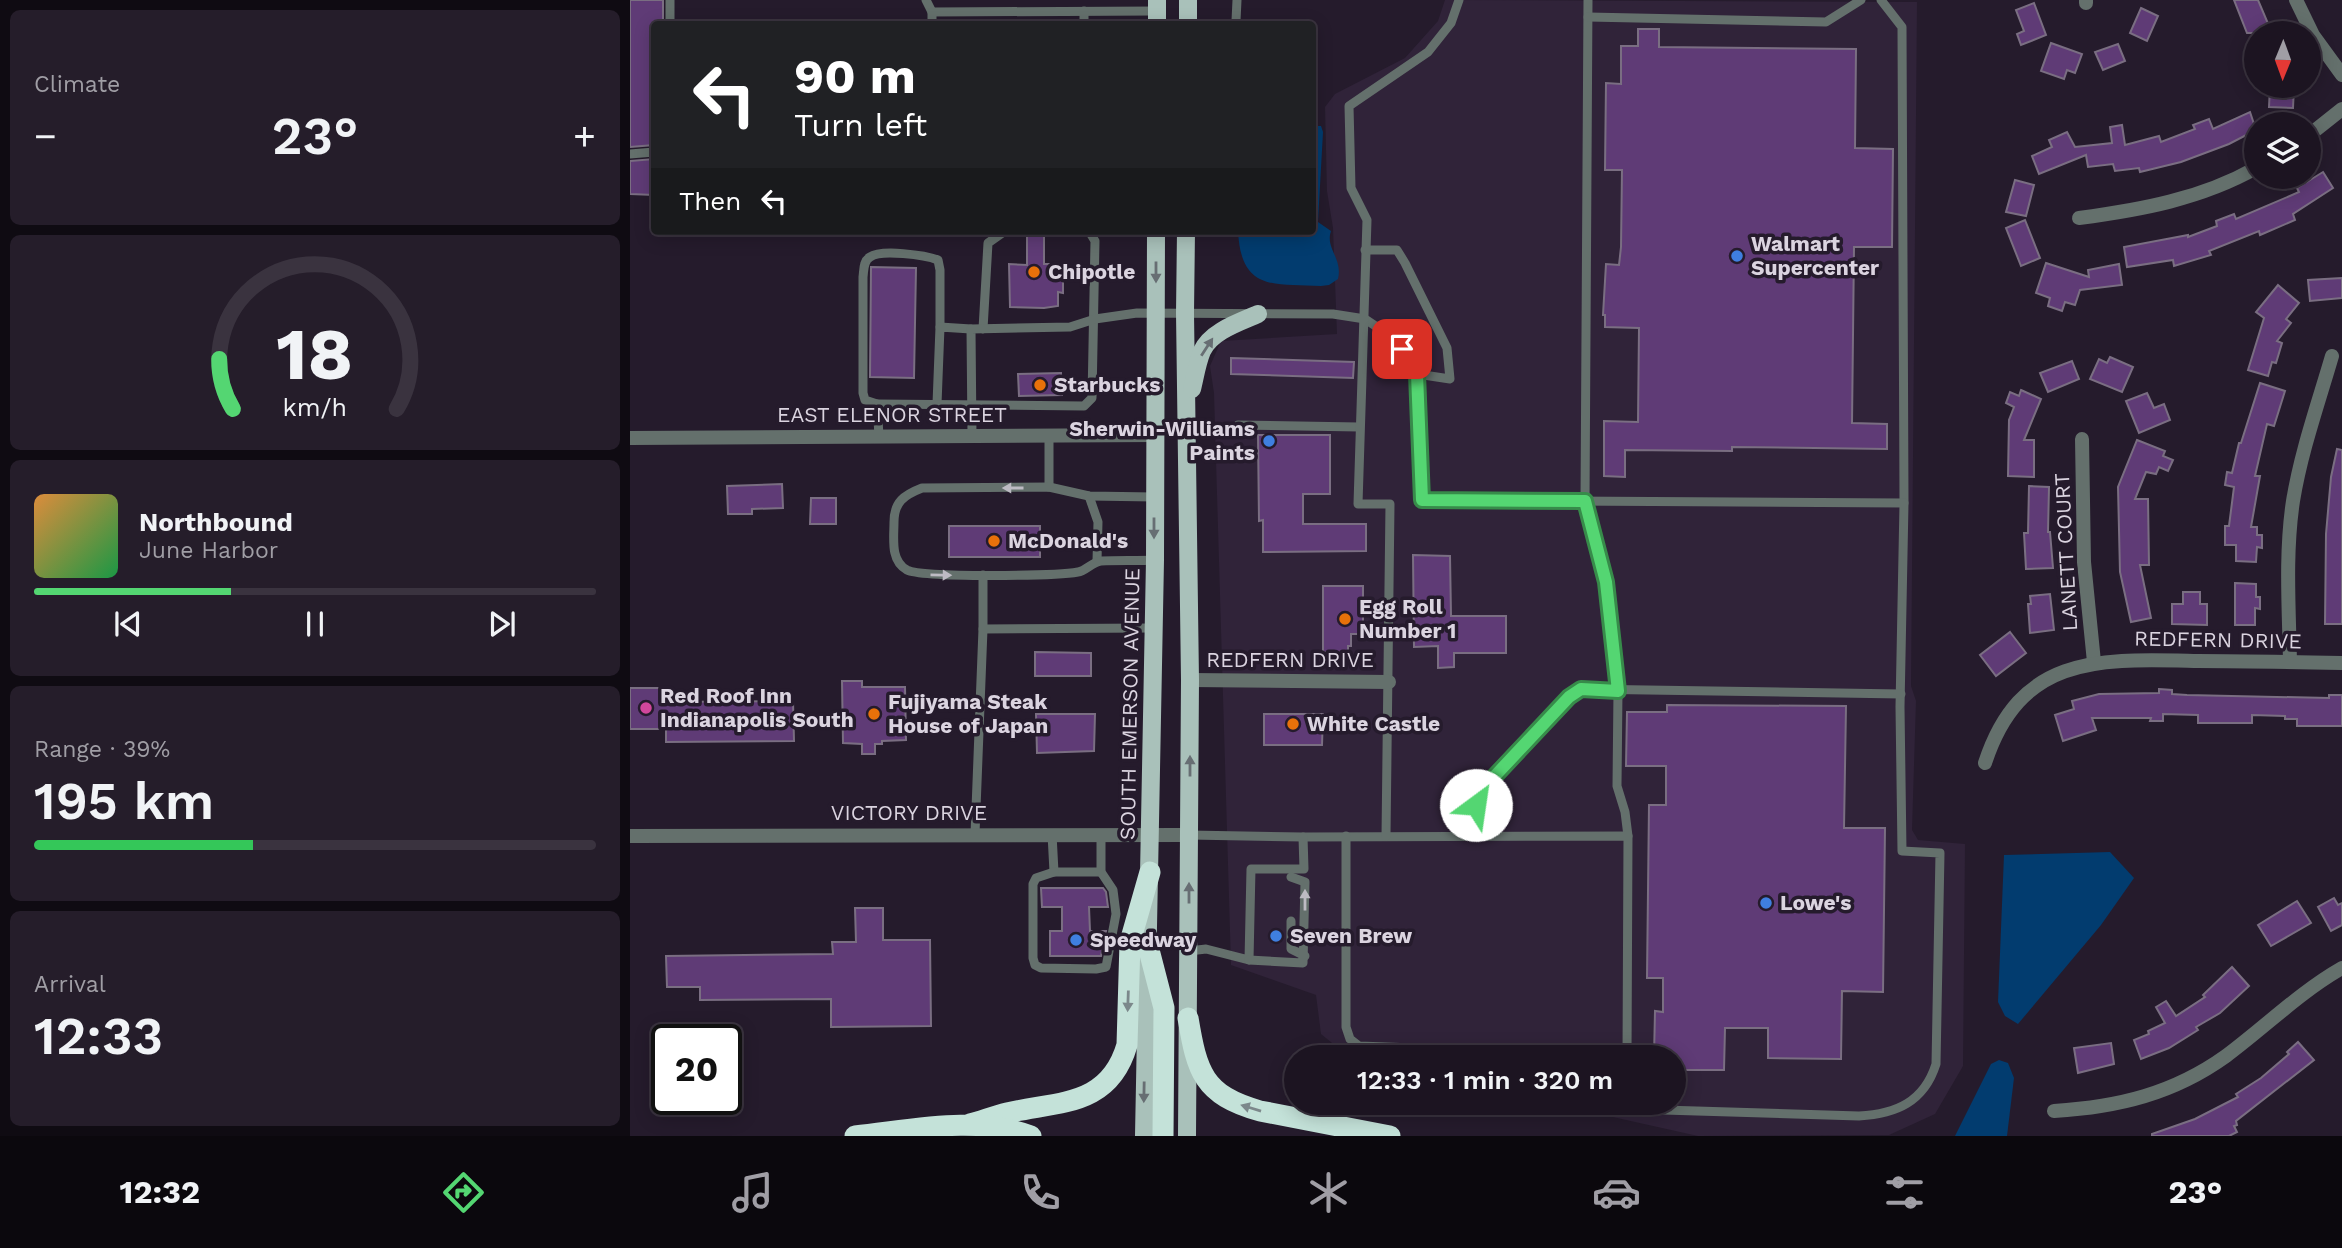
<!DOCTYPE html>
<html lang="en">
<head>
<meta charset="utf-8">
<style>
  :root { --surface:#1c1421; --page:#251d2a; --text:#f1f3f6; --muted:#a09ea5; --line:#3a333f; --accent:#54d672 }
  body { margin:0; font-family:"Work Sans",sans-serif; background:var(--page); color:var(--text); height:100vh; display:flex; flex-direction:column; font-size:26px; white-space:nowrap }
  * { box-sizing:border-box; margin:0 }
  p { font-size:23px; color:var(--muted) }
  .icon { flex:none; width:38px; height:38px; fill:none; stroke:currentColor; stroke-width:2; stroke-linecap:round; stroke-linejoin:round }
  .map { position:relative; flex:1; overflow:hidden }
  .sheet { display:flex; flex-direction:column; gap:10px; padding:10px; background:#0f0b12; width:630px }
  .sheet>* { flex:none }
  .banner { position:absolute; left:21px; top:21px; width:665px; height:214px; border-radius:7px; box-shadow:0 4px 18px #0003,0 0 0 2px var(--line); background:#202124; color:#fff; overflow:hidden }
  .needle { width:46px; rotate:181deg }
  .fabs { position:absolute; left:1614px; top:21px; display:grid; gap:14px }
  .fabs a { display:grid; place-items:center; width:77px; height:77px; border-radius:50%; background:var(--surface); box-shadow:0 4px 18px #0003,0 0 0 2px var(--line); font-size:35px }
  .speed { position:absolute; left:21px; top:1024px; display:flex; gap:14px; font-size:35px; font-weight:700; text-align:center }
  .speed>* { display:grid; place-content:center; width:91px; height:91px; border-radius:50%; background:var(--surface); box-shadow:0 4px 18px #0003,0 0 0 2px var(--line); line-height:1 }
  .speed .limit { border:4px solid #111; border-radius:10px; background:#fff; color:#111 }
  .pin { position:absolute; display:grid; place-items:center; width:60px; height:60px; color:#fff; margin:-30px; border-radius:14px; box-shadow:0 4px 10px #0006 }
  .me { position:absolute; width:77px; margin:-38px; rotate:31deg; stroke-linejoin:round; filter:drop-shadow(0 0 5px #0008) }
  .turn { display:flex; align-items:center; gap:24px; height:147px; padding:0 28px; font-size:32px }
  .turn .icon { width:91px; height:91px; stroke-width:2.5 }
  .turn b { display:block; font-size:49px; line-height:60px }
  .then { display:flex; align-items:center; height:66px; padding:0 28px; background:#0003; gap:14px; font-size:26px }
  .big { font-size:52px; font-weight:600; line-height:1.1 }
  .sheet .card { flex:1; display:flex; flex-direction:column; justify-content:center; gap:10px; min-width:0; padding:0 24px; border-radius:10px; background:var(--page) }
  .sheet .dial { align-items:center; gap:0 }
  .dial svg { height:182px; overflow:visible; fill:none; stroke:var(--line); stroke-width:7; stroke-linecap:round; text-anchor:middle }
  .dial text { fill:var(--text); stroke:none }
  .song { display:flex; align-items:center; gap:21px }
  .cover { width:84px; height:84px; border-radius:10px; background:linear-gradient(135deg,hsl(30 70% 55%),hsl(140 70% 35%)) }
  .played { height:7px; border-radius:4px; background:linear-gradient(90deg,var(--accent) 35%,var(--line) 35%) }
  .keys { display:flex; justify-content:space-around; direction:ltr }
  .heat { display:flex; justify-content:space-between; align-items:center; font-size:38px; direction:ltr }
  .charge { height:10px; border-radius:5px; background:linear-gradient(90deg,#34c759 39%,var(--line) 0) }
  .trip { position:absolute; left:654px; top:1045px; width:402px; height:70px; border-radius:35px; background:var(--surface); box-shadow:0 4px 18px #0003,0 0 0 2px var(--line); font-weight:600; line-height:70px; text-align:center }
  .tabs { display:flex; height:112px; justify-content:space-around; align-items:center; background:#0b080d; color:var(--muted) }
  .tabs .icon { width:49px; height:49px }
  .tabs .selected { color:var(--accent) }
  .tabs b { font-size:32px; color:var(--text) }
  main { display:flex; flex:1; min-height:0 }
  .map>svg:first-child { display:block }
  .built { fill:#302339 }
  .water { fill:#023c6f }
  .building { fill:#5f3b76; stroke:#7a6e82; stroke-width:2 }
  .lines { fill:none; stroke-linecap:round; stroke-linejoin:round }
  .service { stroke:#64706c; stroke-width:9 }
  .minor { stroke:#64706c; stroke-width:14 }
  .primary { stroke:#a9c1ba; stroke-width:18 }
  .motorway { stroke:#c4e2d9; stroke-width:21 }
  .oneway { fill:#676e73 }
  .oneway2 { fill:#bdbbc3 }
  .oneway3 { fill:#7c888b }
  .route-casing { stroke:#378b4a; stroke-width:18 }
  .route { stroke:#54d672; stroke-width:12 }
  .shop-dot { fill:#3f7fe0; stroke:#251b2c; stroke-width:2.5 }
  .food-dot { fill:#e8710a; stroke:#251b2c; stroke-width:2.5 }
  .hotel-dot { fill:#d1479c; stroke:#251b2c; stroke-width:2.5 }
  .labels { text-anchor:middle; stroke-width:7; stroke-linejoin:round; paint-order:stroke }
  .poi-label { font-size:21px; font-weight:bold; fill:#dbd4e0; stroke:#251b2c; text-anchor:start }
  .street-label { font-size:21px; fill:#dbd4e0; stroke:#251b2c }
</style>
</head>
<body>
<main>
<section class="sheet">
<div class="card"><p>Climate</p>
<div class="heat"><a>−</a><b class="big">23°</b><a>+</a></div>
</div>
<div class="card dial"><svg viewBox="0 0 100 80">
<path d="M14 69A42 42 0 1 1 86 69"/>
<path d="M14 69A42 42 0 0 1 8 47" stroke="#54d672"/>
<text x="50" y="56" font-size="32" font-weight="700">18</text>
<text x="50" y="72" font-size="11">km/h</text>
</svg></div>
<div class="card">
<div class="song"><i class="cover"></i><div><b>Northbound</b><p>June Harbor</p></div></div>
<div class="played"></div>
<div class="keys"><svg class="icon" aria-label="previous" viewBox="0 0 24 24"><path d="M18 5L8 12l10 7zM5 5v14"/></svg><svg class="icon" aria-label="pause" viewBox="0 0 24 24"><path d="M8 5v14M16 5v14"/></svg><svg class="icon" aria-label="next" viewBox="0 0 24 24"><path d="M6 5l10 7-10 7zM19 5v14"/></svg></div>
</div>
<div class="card"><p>Range · 39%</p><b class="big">195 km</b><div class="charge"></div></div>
<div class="card"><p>Arrival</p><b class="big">12:33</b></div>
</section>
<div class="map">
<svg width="1712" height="1136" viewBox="0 0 1712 1136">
  <rect width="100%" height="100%" fill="#251b2c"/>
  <polygon class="built" points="815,0 1287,2 1281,686 1286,701 1282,830 1288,840 1335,844 1333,1066 1305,1114 1259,1135 1068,1136 920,1103 1045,1102 1045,1057 730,1055 707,1047 691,1034 686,995 601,965 584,393 580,366 591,341 707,334 703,228 697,191 695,107 705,94 775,58 808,21"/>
  <g class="water">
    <path d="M685,126H691L693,132L688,222L701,231C695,249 713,258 708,279L699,285L691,286C643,284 611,291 608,231H682V127Z"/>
    <polygon points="1480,852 1504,878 1471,925 1388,1024 1375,1016 1368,1002 1374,855"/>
    <polygon points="1369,1060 1378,1063 1384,1078 1377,1136 1325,1136 1361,1064"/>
  </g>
  <g class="building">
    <polygon points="0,0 33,0 33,24 24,24 24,145 0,147"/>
    <polygon points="1604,0 1628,0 1642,33 1617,33"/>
    <polygon points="1404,3 1416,35 1391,45 1387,34 1394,31 1386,10"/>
    <polygon points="1511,8 1528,16 1517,41 1500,33"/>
    <polygon points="1008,29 1029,29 1029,47 1226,49 1225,148 1263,149 1262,247 1224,247 1222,423 1257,424 1257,449 1102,447 1102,451 995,450 995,477 974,476 974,421 1008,422 1009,328 975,327 975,315 973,315 976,264 989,265 991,247 992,170 975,170 976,83 991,84 991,46 1008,46"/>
    <polygon points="1421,43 1452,54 1445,73 1437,70 1434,79 1411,71"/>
    <polygon points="1488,44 1495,61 1473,70 1465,52"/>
    <polygon points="1640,86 1664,86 1663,108 1639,107"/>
    <polygon points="1620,112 1626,130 1599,144 1551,162 1510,172 1509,168 1485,171 1483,164 1458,167 1456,155 1409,174 1402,156 1422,147 1419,140 1437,132 1445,147 1482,143 1480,127 1492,125 1495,145 1529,136 1531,142 1565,129 1563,125 1579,119 1583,129"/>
    <polygon points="24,159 24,195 0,194 0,161"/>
    <polygon points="1693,172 1703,188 1663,214 1665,220 1630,235 1629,231 1579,251 1581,255 1544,266 1543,260 1497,267 1494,247 1558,235 1558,237 1587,226 1586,221 1604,214 1606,219 1669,192 1667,188"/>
    <polygon points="1385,180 1404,185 1396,216 1376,212"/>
    <polygon points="1395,220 1410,258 1391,266 1376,228"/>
    <polygon points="397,235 414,236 414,264 428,264 428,279 433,279 433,293 428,292 428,306 414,308 380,307 379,264 397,265"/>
    <polygon points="1416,263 1459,277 1458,270 1489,264 1492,285 1450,290 1445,305 1435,302 1432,311 1418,306 1420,298 1406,293"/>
    <polygon points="241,267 286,268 284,378 240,377"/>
    <polygon points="1712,278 1712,298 1680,301 1678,280"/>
    <polygon points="1648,285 1669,303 1656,319 1661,323 1647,341 1652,343 1646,363 1642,362 1638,376 1618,370 1634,318 1626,312"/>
    <polygon points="1480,357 1503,367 1492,392 1460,379 1469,359 1477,363"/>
    <polygon points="601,358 724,362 723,378 601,374"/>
    <polygon points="1442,361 1449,379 1418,392 1410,373"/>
    <polygon points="431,373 432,395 389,396 388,374"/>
    <polygon points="1630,383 1655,391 1644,426 1637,424 1625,476 1630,476 1621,527 1627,527 1627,535 1632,535 1632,548 1627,547 1626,562 1606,561 1606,545 1595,545 1595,526 1599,526 1604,487 1595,485 1597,472 1602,473 1609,443 1611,443"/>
    <polygon points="1391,390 1411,399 1394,440 1404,440 1404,477 1378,476 1379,420 1384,407 1376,403 1380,392 1389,396"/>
    <polygon points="1517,393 1524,408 1534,404 1540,420 1509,433 1496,401"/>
    <polygon points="628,435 700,435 700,494 673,494 673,524 736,524 736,551 633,552 633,520 629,521"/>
    <polygon points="1507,440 1535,451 1533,456 1543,460 1538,471 1529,467 1526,474 1516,472 1505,499 1518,499 1519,565 1510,565 1521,618 1501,622 1490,572 1488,487"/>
    <polygon points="1707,449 1712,450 1712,624 1695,624 1696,534 1701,477"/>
    <polygon points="152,484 153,508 122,509 122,514 98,514 97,486"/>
    <polygon points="1399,486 1419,487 1418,532 1420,532 1423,568 1396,569 1394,533 1398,533"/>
    <polygon points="181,498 206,498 206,524 180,524"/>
    <rect x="319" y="526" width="91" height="31"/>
    <polygon points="783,555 820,556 821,616 876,616 876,653 824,653 824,667 808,668 808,646 784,647"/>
    <polygon points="1605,583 1626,584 1626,597 1630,597 1630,609 1625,608 1625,625 1605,625"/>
    <polygon points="693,586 733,586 733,634 721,634 721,646 718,646 718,652 693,652"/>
    <polygon points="1553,592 1570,592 1570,604 1577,604 1577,625 1542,624 1542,604 1553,604"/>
    <polygon points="1420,594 1424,630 1400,633 1398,604 1401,604 1400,596"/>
    <polygon points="1380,632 1396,653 1366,676 1350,655"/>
    <polygon points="405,652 461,653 461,676 405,676"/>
    <polygon points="212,681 232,681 232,687 275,687 276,740 252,741 252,744 245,744 245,754 232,754 232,744 213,743"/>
    <polygon points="0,688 32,688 32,702 163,701 164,741 36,742 36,729 0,729"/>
    <polygon points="1529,689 1542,690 1542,694 1557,695 1699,698 1699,695 1712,695 1712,726 1667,726 1667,719 1655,719 1655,716 1622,715 1622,723 1568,723 1568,715 1533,714 1533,721 1520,721 1521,718 1462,718 1466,730 1433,741 1425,715 1444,709 1442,701 1469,694 1529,693"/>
    <polygon points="1037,705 1216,706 1214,828 1255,828 1253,992 1212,991 1211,1059 1138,1058 1138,1028 1095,1028 1094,1070 1045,1070 1045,1057 1024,1057 1025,1011 1033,1012 1033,978 1017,978 1019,805 1036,805 1036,766 996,766 997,712 1037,712"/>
    <polygon points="406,714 465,714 464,751 407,753"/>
    <polygon points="634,714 693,714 692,745 634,745"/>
    <polygon points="411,888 473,888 476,892 478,907 459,907 460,931 476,931 471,956 420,956 420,931 432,931 432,907 412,907"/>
    <polygon points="1704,898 1708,905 1712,903 1712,925 1701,931 1688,907"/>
    <polygon points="1667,901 1681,923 1641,946 1628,925"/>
    <polygon points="225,908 253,908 253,940 300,940 301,1026 201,1027 201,999 70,1000 70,987 37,987 36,956 203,954 202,942 226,942"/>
    <polygon points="1602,967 1619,986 1590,1013 1566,1027 1568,1030 1539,1048 1511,1059 1504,1040 1519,1034 1518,1031 1535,1023 1526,1007 1536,1001 1546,1016 1575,997 1573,995"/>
    <polygon points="1668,1042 1684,1060 1606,1121 1607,1125 1604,1126 1607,1132 1599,1136 1522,1136 1522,1134 1565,1119 1608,1097 1606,1094 1631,1078 1659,1054 1657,1052"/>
    <polygon points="1481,1043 1484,1064 1448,1073 1444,1048"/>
  </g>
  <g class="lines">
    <g class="service">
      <polyline points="296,0 302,12"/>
      <polyline points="958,0 955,501 976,582 988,691 987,786 995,812 998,836"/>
      <polyline points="1251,0 1272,27 1274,503"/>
      <polyline points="958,17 1196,22 1231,0"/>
      <polyline points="606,21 607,0"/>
      <polyline points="40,24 40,0"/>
      <polyline points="302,24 302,12 527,11"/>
      <polyline points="454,24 454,11"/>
      <polyline points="0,154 24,152"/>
      <polyline points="735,250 767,250 775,263 817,348 820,379 787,374"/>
      <polyline points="353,329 358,243 375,231"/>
      <path d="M247,404L235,400L233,393V277C234,270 233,261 240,257C251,249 295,255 308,260L310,270V327"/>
      <polyline points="307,404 310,327 341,329"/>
      <polyline points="608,425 729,427"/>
      <polyline points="419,435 419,487"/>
      <polyline points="249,436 247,404 454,406 462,398 465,241 459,231 422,231"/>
      <path d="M342,436L341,329L440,327L465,319L507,313L703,314L735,319L756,333L772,349L787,374L792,500L1274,503L1270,707L1272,851L1310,853L1306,1064C1294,1102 1266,1114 1229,1116L1000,1109L970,1102"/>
      <polyline points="459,496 468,522 467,561"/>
      <path d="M524,497L459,496L419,487L292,488C274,495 264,502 264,522C264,538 260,561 277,570C293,578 426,576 448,572C456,571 462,562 471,561C489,560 507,561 525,560"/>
      <polyline points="353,629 522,628"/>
      <polyline points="345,834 353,629 353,575"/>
      <polyline points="422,834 424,872 471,872"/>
      <polyline points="559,835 673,837 998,836 997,1057"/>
      <polyline points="716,836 716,1027 720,1039 729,1046 811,1049 824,1057"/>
      <polyline points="756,836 760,504 728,504 737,220 721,188 719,106 798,52 821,23 829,0"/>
      <polyline points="845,836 847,795 939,697 951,689 1271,694"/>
      <polyline points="424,872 406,878 403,884 403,958 405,965 411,968 466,969 476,967 486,914 483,890 471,872 471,834"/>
      <polyline points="661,921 661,949 675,956"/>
      <polyline points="559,951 576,949 619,960 621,869 674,869 673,837"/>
      <polyline points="619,960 673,963 675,882 661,877"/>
    </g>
    <g class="minor">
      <polyline points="1666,0 1683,35 1712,75"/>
      <polyline points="1456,3 1456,0"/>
      <polyline points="1678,136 1712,109"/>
      <path d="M1449,218C1510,210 1571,199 1626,168"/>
      <polyline points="0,438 525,435"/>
      <polyline points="1452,439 1454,562 1464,662"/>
      <path d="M1660,662C1659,609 1655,554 1663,501C1671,452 1688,404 1702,356"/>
      <polyline points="560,680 759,682"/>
      <path d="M1355,763C1391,653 1471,659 1568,661C1616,661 1664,662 1712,663"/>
      <polyline points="0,836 559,835"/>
      <path d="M1424,1111C1488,1107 1543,1094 1596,1056C1635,1027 1670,992 1712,968"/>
    </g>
    <g class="primary">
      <polyline points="527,0 527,24"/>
      <polyline points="558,24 558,0"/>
      <polyline points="556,231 555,313 560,680 557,1136"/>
      <path d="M562,389C565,377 567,363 572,351C581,331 610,322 628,314"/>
      <polyline points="514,1136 525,560 526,231"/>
    </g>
    <g class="motorway">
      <polyline points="519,950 534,1008 533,1136"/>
      <path d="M558,1018C567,1072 573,1095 630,1111L760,1136"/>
      <path d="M340,1124C352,1121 364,1116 377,1113C429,1101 479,1107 497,1045L500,942L520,872"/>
      <path d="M225,1136C282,1130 345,1115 401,1136"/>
    </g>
  </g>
  <defs><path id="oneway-solid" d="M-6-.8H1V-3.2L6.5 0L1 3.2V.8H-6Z" transform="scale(1.75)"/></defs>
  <g class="oneway">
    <use href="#oneway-solid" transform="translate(526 272) rotate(90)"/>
    <use href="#oneway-solid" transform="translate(577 347) rotate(-57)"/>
    <use href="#oneway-solid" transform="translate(524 528) rotate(90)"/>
    <use href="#oneway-solid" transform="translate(560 766) rotate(-90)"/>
    <use href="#oneway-solid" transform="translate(559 893) rotate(-90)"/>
    <use href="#oneway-solid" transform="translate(514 1092) rotate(91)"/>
  </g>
  <g class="oneway2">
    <use href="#oneway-solid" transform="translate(383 488) rotate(180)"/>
    <use href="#oneway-solid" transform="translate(311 575) rotate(1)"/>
    <use href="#oneway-solid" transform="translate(675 900) rotate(-90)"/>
  </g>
  <g class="oneway3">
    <use href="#oneway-solid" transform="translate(498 1001) rotate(92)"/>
    <use href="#oneway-solid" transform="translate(621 1108) rotate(-163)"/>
  </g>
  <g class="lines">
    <defs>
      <polyline id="route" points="772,349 787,374 792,500 955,501 976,582 988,691 951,689 939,697 847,795 846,805"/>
    </defs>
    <use href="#route" class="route-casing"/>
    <use href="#route" class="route"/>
  </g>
  <g class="shop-dot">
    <circle cx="1107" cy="256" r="7"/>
    <circle cx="639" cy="441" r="7"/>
    <circle cx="1136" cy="903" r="7"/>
    <circle cx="646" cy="936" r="7"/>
    <circle cx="446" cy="940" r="7"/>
  </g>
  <g class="food-dot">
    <circle cx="404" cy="272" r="7"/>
    <circle cx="410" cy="385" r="7"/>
    <circle cx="364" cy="541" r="7"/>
    <circle cx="715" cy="619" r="7"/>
    <circle cx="244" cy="714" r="7"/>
    <circle cx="663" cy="724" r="7"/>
  </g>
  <circle class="hotel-dot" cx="16" cy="708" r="7"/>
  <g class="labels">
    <g class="poi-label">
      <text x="1121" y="251">Walmart<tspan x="1121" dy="24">Supercenter</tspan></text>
      <text x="418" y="279">Chipotle</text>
      <text x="424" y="392">Starbucks</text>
      <text x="625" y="436" text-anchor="end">Sherwin-Williams<tspan x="625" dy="24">Paints</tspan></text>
      <text x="378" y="548">McDonald's</text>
      <text x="729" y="614">Egg Roll<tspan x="729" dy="24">Number 1</tspan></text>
      <text x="30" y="703">Red Roof Inn<tspan x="30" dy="24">Indianapolis South</tspan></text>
      <text x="258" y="709">Fujiyama Steak<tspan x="258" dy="24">House of Japan</tspan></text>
      <text x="677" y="731">White Castle</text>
      <text x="1150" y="910">Lowe's</text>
      <text x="660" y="943">Seven Brew</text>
      <text x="460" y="947">Speedway</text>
    </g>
    <g class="street-label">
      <text x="262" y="422">EAST ELENOR STREET</text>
      <text transform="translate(1436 552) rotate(-93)" y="7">LANETT COURT</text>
      <text transform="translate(1588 640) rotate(1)" y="7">REDFERN DRIVE</text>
      <text x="660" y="667">REDFERN DRIVE</text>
      <text transform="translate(500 704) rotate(-89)" y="7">SOUTH EMERSON AVENUE</text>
      <text x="279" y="820">VICTORY DRIVE</text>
    </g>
  </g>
</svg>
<div class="fabs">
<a><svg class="needle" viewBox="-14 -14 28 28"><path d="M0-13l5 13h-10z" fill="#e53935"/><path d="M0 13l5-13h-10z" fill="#a09ea5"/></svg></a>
<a><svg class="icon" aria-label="layers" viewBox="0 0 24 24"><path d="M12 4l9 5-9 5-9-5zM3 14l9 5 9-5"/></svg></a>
</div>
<div class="speed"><div class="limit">20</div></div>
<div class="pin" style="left:772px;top:349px;background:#d93025"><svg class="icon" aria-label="arrive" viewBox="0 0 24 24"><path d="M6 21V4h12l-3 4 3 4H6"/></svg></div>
<svg class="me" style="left:846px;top:805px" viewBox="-20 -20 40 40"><circle r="19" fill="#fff"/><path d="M0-13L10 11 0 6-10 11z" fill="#54d672"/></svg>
<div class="trip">12:33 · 1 min · 320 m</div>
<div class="banner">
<div class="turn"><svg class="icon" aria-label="left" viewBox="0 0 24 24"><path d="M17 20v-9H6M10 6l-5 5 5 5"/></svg><div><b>90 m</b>Turn left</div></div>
<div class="then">Then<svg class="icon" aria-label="left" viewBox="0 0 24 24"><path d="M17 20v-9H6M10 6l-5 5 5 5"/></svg></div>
</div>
</div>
</main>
<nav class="tabs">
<b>12:32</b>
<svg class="icon selected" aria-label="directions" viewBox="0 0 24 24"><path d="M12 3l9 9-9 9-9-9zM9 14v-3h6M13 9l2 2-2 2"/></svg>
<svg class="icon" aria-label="music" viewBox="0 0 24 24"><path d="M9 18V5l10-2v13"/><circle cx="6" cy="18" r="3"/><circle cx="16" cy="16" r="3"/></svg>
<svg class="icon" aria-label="phone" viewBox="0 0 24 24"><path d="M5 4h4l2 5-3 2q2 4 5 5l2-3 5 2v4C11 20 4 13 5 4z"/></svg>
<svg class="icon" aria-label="climate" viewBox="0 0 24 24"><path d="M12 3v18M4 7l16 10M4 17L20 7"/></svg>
<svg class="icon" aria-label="car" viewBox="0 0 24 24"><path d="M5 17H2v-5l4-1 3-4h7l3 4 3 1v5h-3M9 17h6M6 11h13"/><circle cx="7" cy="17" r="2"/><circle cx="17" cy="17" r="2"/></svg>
<svg class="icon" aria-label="filters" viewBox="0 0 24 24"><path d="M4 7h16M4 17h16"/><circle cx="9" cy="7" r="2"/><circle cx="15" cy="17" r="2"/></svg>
<b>23°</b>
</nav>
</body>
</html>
